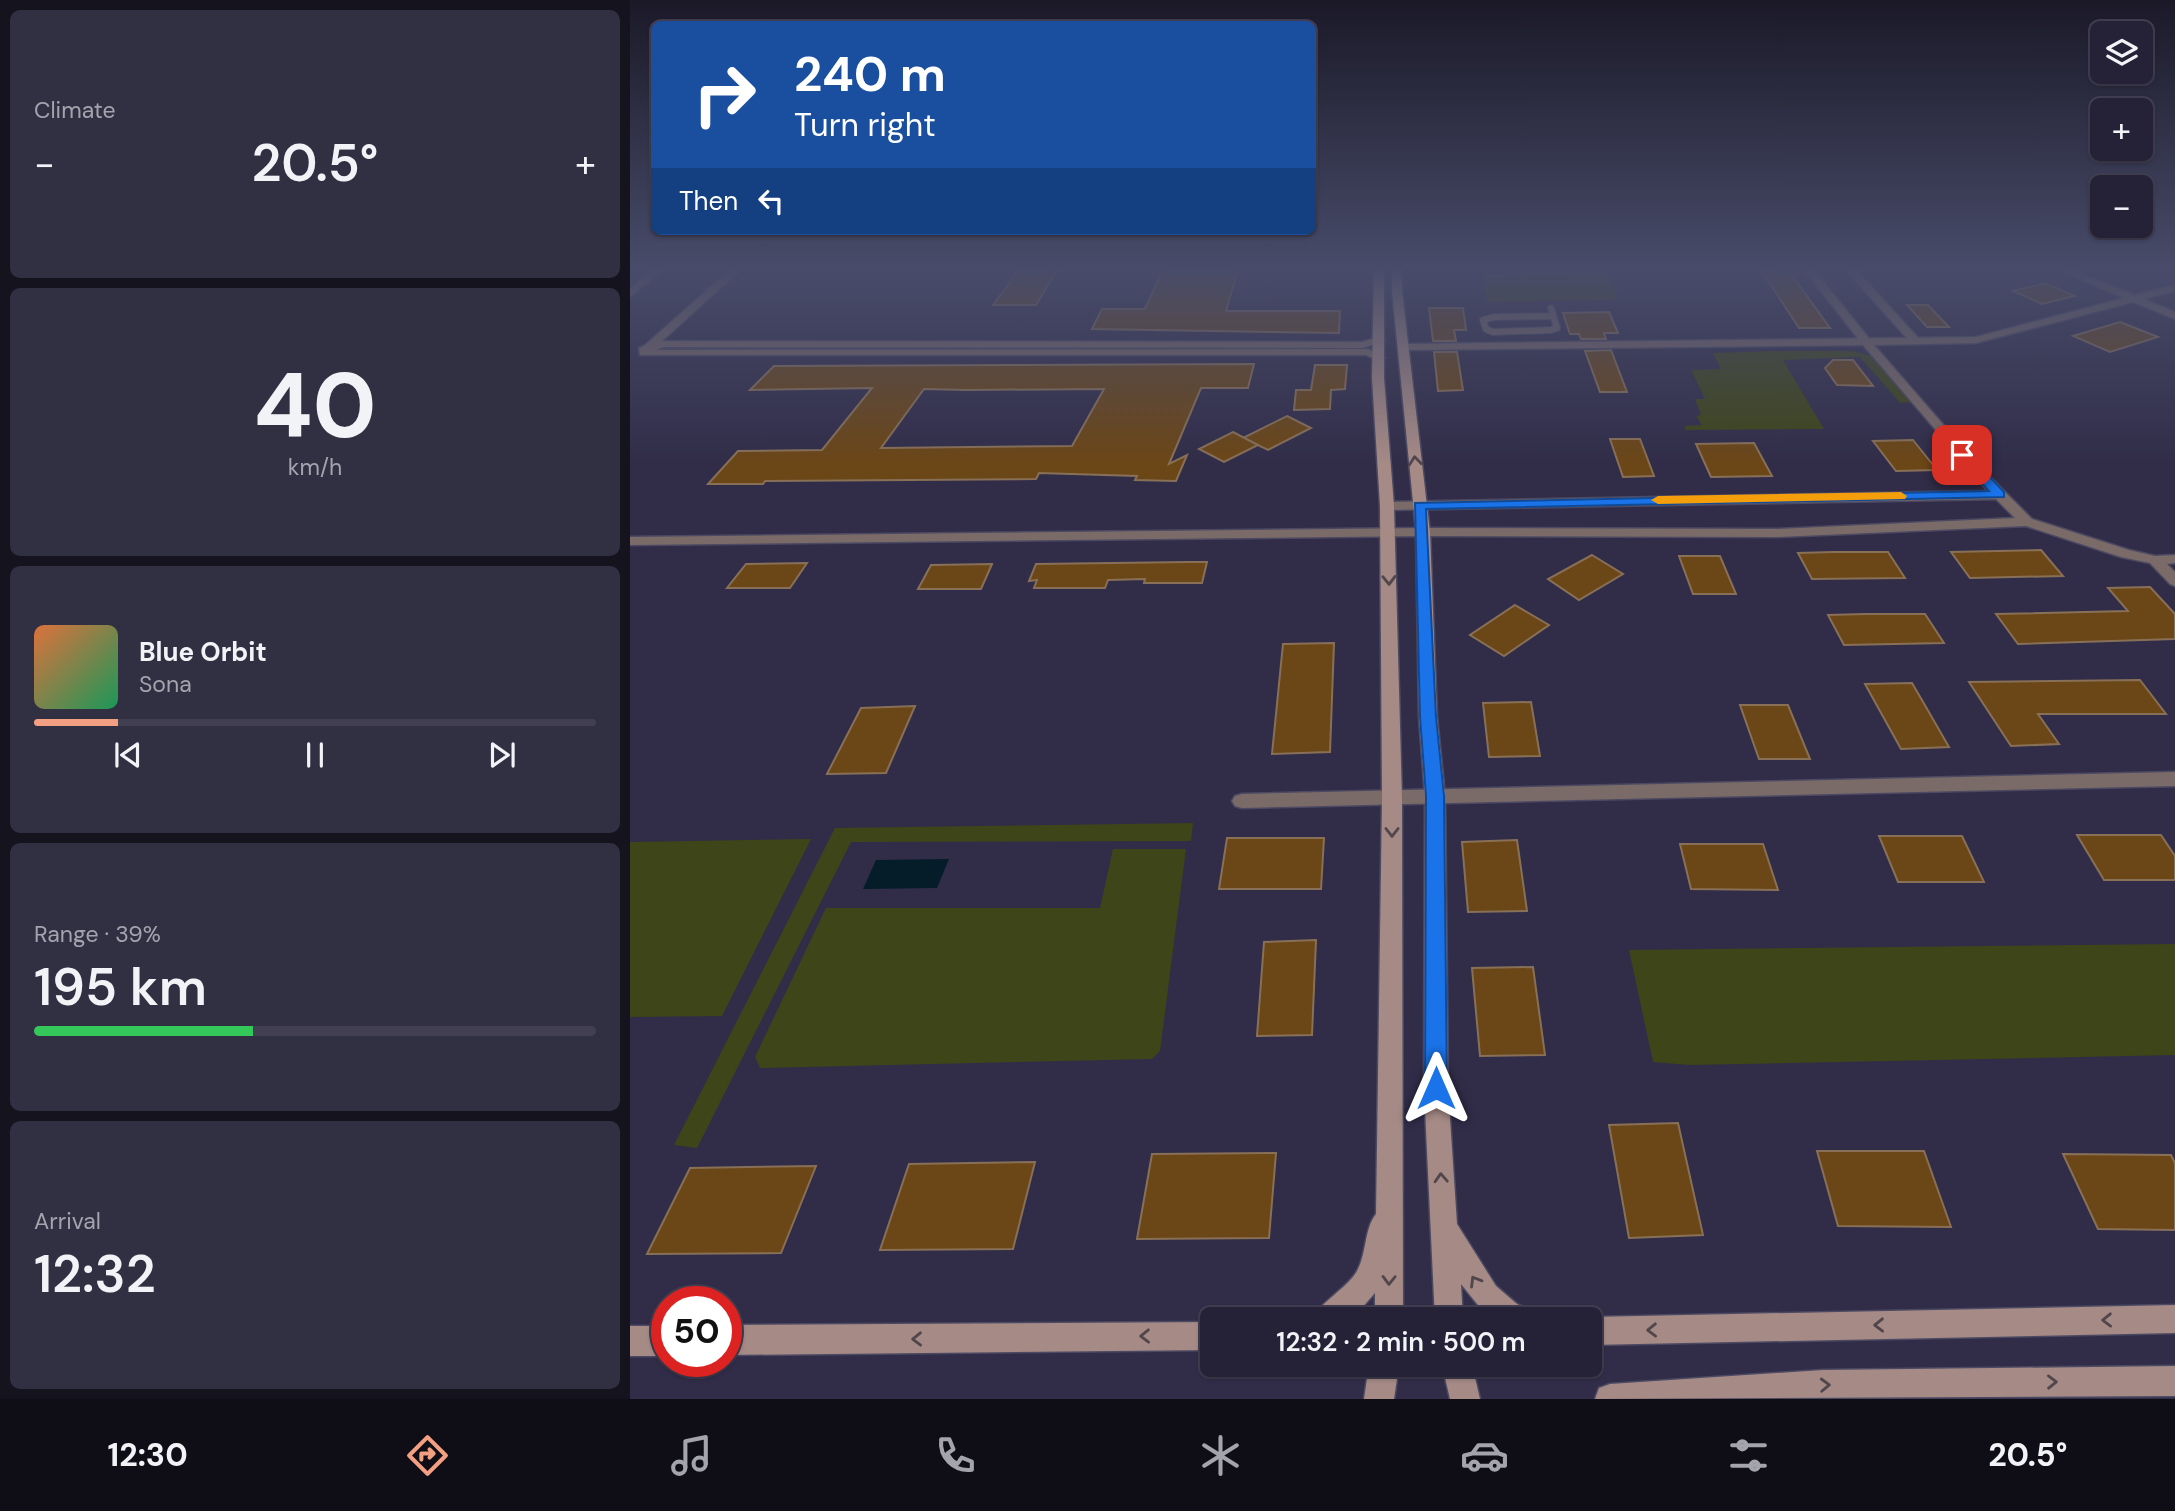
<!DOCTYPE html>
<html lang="en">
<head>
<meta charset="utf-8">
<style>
  :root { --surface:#252237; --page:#312f42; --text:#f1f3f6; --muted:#a3a4ad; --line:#423f52; --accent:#f39f82 }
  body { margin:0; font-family:"DM Sans",sans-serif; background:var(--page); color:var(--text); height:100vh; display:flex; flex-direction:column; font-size:26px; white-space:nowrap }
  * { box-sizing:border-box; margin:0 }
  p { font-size:23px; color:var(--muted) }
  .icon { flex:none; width:38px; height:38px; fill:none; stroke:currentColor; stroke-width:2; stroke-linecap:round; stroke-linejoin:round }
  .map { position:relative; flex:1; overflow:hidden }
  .details { display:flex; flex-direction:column; gap:10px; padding:10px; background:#14131e; width:630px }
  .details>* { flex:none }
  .guide { position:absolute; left:21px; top:21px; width:665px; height:214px; border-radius:10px; box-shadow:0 2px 5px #0004,0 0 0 2px var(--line); background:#1a4fa0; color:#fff; overflow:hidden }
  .buttons { position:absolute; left:1460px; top:21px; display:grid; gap:14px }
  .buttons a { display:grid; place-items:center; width:63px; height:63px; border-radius:10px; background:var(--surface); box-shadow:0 2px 5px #0004,0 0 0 2px var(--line); font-size:35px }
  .speed { position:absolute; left:21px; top:1286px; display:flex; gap:14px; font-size:35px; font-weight:700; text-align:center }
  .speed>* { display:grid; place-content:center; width:91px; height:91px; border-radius:50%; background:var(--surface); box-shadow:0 2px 5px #0004,0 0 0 2px var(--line); line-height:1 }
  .speed .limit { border:10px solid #d22; background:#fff; color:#111 }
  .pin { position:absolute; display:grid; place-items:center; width:60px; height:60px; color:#fff; margin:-30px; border-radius:14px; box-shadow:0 4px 10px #0006 }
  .me { position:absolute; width:77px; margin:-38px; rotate:0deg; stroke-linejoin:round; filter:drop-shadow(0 0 5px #0008) }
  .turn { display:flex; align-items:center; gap:24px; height:147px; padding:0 28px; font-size:32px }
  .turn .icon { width:91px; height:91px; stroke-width:2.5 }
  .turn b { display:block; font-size:49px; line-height:60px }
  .then { display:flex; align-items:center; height:66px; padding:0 28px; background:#0003; gap:14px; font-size:26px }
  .big { font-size:52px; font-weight:600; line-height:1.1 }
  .details .widget { flex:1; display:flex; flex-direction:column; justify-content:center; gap:10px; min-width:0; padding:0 24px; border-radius:10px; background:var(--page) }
  .details .dial { align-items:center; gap:0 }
  .dial b { font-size:91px; line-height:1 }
  .song { display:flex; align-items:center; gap:21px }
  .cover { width:84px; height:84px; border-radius:10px; background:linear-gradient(135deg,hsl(20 70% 55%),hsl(150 70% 35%)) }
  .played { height:7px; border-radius:4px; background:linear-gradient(90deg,var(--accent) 15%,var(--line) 15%) }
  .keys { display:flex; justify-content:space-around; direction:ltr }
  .heat { display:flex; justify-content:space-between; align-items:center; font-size:38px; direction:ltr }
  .charge { height:10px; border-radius:5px; background:linear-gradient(90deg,#34c759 39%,var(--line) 0) }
  .trip { position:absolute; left:570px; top:1307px; width:402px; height:70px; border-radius:10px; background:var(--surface); box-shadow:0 2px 5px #0004,0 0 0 2px var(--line); font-weight:600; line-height:70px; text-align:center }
  .tabs { display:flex; height:112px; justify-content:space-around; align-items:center; background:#0f0e16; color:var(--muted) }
  .tabs .icon { width:49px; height:49px }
  .tabs .current { color:var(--accent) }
  .tabs b { font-size:32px; color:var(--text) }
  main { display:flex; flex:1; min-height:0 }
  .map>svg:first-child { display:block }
  .green { fill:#3e4518 }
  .water { fill:#051c29 }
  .building { fill:#6b4617; stroke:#887057; stroke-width:2; fill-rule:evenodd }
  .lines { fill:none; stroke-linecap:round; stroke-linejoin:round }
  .service-casing { stroke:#4c4962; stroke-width:8 }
  .minor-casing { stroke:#4c4962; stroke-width:3 }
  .tertiary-casing { stroke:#4c4962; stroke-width:3 }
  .secondary-casing { stroke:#4c4962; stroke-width:3 }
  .service { stroke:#7b6b68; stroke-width:6 }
  .minor { fill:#7b6b68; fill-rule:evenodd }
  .tertiary { fill:#7b6b68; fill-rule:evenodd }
  .secondary { fill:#a58a86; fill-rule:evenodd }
  .oneway { stroke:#51464b }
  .route { fill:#1a73e8; stroke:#114b97; stroke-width:2 }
  .slow { fill:#f59e0b }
</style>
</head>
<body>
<main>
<section class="details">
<div class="widget"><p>Climate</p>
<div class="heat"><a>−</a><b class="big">20.5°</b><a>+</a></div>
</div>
<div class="widget dial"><b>40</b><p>km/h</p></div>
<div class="widget">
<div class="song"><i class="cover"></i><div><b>Blue Orbit</b><p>Sona</p></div></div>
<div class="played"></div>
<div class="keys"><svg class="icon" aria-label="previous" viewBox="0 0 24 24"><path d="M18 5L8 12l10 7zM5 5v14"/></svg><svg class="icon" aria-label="pause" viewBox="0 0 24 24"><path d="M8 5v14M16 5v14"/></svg><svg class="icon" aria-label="next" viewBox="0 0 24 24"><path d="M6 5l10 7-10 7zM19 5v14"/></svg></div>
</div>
<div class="widget"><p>Range · 39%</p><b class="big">195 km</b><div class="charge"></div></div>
<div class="widget"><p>Arrival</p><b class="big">12:32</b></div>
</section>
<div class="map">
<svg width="1545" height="1399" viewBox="0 0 1545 1399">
  <rect width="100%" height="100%" fill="#312d49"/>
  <g class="green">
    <polygon points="973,273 981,279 988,297 984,300 857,302 853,274"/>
    <polygon points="1146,351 1222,351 1241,356 1281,402 1270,403 1230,357 1153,360 1194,429 1056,430 1054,426 1072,425 1066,416 1071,415 1065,399 1075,399 1061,370 1091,369 1083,353"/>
    <polygon points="563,823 561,841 221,842 67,1148 44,1145 205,828"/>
    <polygon points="181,839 92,1016 0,1017 0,842"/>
    <polygon points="483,849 556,849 530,1051 522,1059 130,1068 125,1057 196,908 470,908"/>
    <polygon points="1545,944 1545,1055 1059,1065 1023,1062 999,950"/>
  </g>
  <polygon class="water" points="319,859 307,888 233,889 246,860"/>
  <g class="building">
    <polygon points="391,267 429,267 406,305 363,305"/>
    <polygon points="534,267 609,267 596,311 710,311 709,333 462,329 472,309 515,309"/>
    <polygon points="1129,267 1156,267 1200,328 1169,328"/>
    <polygon points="1415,283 1445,296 1412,304 1383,291"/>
    <polygon points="1277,305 1298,305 1319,327 1297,327"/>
    <polygon points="799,308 833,308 836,330 824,330 826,341 803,341"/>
    <polygon points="979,312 988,333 974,333 976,339 951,339 949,334 940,334 933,313"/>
    <polygon points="1490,322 1528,337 1480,352 1443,336"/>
    <polygon points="981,350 997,392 970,392 955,351"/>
    <polygon points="804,352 827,352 833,390 808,391"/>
    <polygon points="1203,360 1223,360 1243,386 1207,385 1195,368"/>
    <path d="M624,364L618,388H571L539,464L557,455L546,481L505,480L507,476L409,473L406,479L135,481L133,484H78L108,451L192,450L242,388L120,390L144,366ZM294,389L336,390L474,389L442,446L251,448Z"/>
    <polygon points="685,365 717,365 715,389 701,390 700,409 664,410 666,390 681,390"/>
    <polygon points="657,416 681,428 638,450 613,438"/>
    <polygon points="603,432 628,445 594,462 569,449"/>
    <polygon points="980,439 1010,439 1024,476 993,477"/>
    <polygon points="1283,440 1307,470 1266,471 1243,441"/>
    <polygon points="1124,443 1142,476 1081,477 1066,444"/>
    <polygon points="1411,550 1433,576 1340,578 1321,552"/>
    <polygon points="1203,552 1258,552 1275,578 1182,579 1168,553"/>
    <polygon points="962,555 993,574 949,600 918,579"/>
    <polygon points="1049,556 1090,556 1106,594 1063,594"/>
    <polygon points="559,562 577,562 572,583 514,583 515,579 478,580 475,588 404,588 407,580 399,581 406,564"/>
    <polygon points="177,563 160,588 97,588 116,564"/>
    <polygon points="362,564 351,589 288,589 301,565"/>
    <polygon points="1520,587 1545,614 1545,639 1388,644 1366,614 1498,611 1478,588"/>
    <polygon points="885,605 919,625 874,656 840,635"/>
    <polygon points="1236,614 1295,614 1314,643 1214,645 1198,615"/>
    <polygon points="704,643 700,752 642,754 653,644"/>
    <polygon points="1510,680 1536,714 1408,714 1429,744 1381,746 1339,682"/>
    <polygon points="1282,683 1296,707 1319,747 1271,749 1235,684"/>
    <polygon points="901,702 910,756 859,757 853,703"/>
    <polygon points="1110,705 1158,705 1180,759 1129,759"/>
    <polygon points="285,706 256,773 197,774 231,708"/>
    <polygon points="1447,835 1531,835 1545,856 1545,880 1474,880"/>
    <polygon points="1249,836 1332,836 1354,882 1268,882"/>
    <polygon points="597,838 694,838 691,889 589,889"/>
    <polygon points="887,840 897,911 838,912 832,842"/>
    <polygon points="1050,844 1133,844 1148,890 1061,889"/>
    <polygon points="686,940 682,1035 627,1036 634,942"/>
    <polygon points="903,967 915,1055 850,1056 842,968"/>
    <polygon points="1048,1123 1073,1235 999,1238 979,1125"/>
    <polygon points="1187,1151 1294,1151 1321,1227 1208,1226"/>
    <polygon points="646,1153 639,1238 507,1239 522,1154"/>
    <polygon points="1433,1154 1541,1155 1545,1163 1545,1230 1468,1229"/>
    <polygon points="405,1162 383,1249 250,1250 279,1164"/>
    <polygon points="186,1166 151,1253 17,1254 60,1168"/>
  </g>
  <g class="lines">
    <defs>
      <polyline id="service" points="921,308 927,328 921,330 863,332 856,329 853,320 864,317 923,316"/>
      <g id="minor">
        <polygon points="103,267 114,267 32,341 732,342 749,337 755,340 733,348 34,347 26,350 738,349 755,358 749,361 736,355 10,355 9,348 14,346"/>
        <polygon points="1422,267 1436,267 1504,295 1545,285 1545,291 1514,299 1545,312 1545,319 1503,302 1346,343 1244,345 1351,468 1402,519 1499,550 1525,556 1545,555 1545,563 1537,564 1545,572 1545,586 1540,584 1520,563 1491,557 1396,526 1147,537 793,536 0,545 0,537 793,528 1147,529 1385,518 1366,499 757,510 750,506 757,502 1358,491 1233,345 774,350 768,347 774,344 1346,337 1494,298"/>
        <polygon points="1545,772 1545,786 612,808 605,806 602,801 605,796 612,794"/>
      </g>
      <g id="tertiary">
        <polygon points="24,267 35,267 0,297 0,289"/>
        <polygon points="1172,267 1182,267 1241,341 1241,345 1233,345"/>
        <polygon points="1213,267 1224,267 1290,340 1290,344 1282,344"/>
      </g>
      <g id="secondary">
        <path d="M744,267H754V378L764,506L772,799L773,1320H745V1293L721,1320H683C691,1300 716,1290 727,1271C737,1253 734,1229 746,1214L752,799L750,506L742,378Z"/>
        <polygon points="762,267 772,267 772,291 800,532 807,717 815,796 818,1088 827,1224 866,1286 887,1304 900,1310 904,1320 860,1320 831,1284 833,1320 805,1320 794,1088 795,796 789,717 786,532 762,291"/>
        <polygon points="1545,1305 1545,1333 961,1345 961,1320 954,1320 961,1317"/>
        <polygon points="583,1322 583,1350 96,1355 96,1325"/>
        <rect x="0" y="1326" width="37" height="30"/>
        <polygon points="739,1365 769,1365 764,1399 734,1399"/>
        <polygon points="812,1365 842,1365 850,1399 820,1399"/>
        <polygon points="1545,1366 1545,1396 965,1399 969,1388 980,1384 1193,1370"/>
      </g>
    </defs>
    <use href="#service" class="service-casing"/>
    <use href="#minor" class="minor-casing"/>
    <use href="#tertiary" class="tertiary-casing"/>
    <use href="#secondary" class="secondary-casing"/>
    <use href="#service" class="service"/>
    <use href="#minor" class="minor"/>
    <use href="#tertiary" class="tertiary"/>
    <use href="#secondary" class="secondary"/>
  </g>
  <defs><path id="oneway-chevron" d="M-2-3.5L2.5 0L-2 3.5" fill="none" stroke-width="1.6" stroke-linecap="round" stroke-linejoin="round" transform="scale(1.75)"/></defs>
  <g class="oneway">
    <use href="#oneway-chevron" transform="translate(785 461) rotate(-96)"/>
    <use href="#oneway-chevron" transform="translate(759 580) rotate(89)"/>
    <use href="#oneway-chevron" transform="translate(762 832) rotate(90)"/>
    <use href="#oneway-chevron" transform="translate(811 1178) rotate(-93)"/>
    <use href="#oneway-chevron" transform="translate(759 1280) rotate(91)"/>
    <use href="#oneway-chevron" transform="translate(845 1281) rotate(-121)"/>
    <use href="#oneway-chevron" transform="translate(1477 1320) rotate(179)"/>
    <use href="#oneway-chevron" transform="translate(1249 1325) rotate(179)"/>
    <use href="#oneway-chevron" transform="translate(1022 1330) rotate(179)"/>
    <use href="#oneway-chevron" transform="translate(515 1336) rotate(179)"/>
    <use href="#oneway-chevron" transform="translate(287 1339) rotate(179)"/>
    <use href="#oneway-chevron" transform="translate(1422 1382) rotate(-1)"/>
    <use href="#oneway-chevron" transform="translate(1195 1385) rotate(-2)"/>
  </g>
  <linearGradient id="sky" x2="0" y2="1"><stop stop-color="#1b1928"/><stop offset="0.58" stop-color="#484c6a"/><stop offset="1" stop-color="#484c6a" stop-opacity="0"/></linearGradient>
  <rect width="1545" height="463" fill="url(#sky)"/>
  <polygon class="route" points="1332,451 1336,452 1374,492 1374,497 796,509 806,717 814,796 817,1088 814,1095 806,1098 798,1095 795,1088 796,796 790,717 785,503 1359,491 1326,455"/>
  <polygon class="slow" points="1271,492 1277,496 1275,499 1028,504 1021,500 1028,496"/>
</svg>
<div class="buttons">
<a><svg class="icon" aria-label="layers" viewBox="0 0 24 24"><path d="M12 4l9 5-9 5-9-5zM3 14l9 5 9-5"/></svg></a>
<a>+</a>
<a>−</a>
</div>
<div class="speed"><div class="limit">50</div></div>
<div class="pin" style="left:1332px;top:455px;background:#d93025"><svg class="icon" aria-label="arrive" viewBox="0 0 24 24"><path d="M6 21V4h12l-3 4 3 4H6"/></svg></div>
<svg class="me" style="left:806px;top:1088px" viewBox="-20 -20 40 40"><path d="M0-17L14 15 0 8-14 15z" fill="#1a73e8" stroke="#fff" stroke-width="4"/></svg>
<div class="trip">12:32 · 2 min · 500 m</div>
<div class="guide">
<div class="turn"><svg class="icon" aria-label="right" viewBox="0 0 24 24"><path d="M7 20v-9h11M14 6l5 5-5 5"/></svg><div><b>240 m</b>Turn right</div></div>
<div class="then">Then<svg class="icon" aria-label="left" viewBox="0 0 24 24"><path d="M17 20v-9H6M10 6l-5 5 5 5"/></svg></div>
</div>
</div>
</main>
<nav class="tabs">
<b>12:30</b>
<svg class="icon current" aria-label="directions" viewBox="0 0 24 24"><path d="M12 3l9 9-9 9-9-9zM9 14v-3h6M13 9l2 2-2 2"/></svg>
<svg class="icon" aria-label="music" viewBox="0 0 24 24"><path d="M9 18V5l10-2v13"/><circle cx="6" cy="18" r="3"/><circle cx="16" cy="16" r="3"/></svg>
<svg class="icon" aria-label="phone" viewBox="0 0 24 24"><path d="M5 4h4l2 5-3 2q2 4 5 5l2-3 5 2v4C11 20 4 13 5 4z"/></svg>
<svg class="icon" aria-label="climate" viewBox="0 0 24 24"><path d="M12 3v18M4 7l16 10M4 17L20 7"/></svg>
<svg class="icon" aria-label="car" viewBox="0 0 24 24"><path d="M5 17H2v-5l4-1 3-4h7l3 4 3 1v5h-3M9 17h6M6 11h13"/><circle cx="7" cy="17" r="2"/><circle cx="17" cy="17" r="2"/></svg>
<svg class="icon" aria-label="filters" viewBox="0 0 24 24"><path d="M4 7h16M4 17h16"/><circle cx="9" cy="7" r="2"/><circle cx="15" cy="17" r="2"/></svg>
<b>20.5°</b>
</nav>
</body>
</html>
